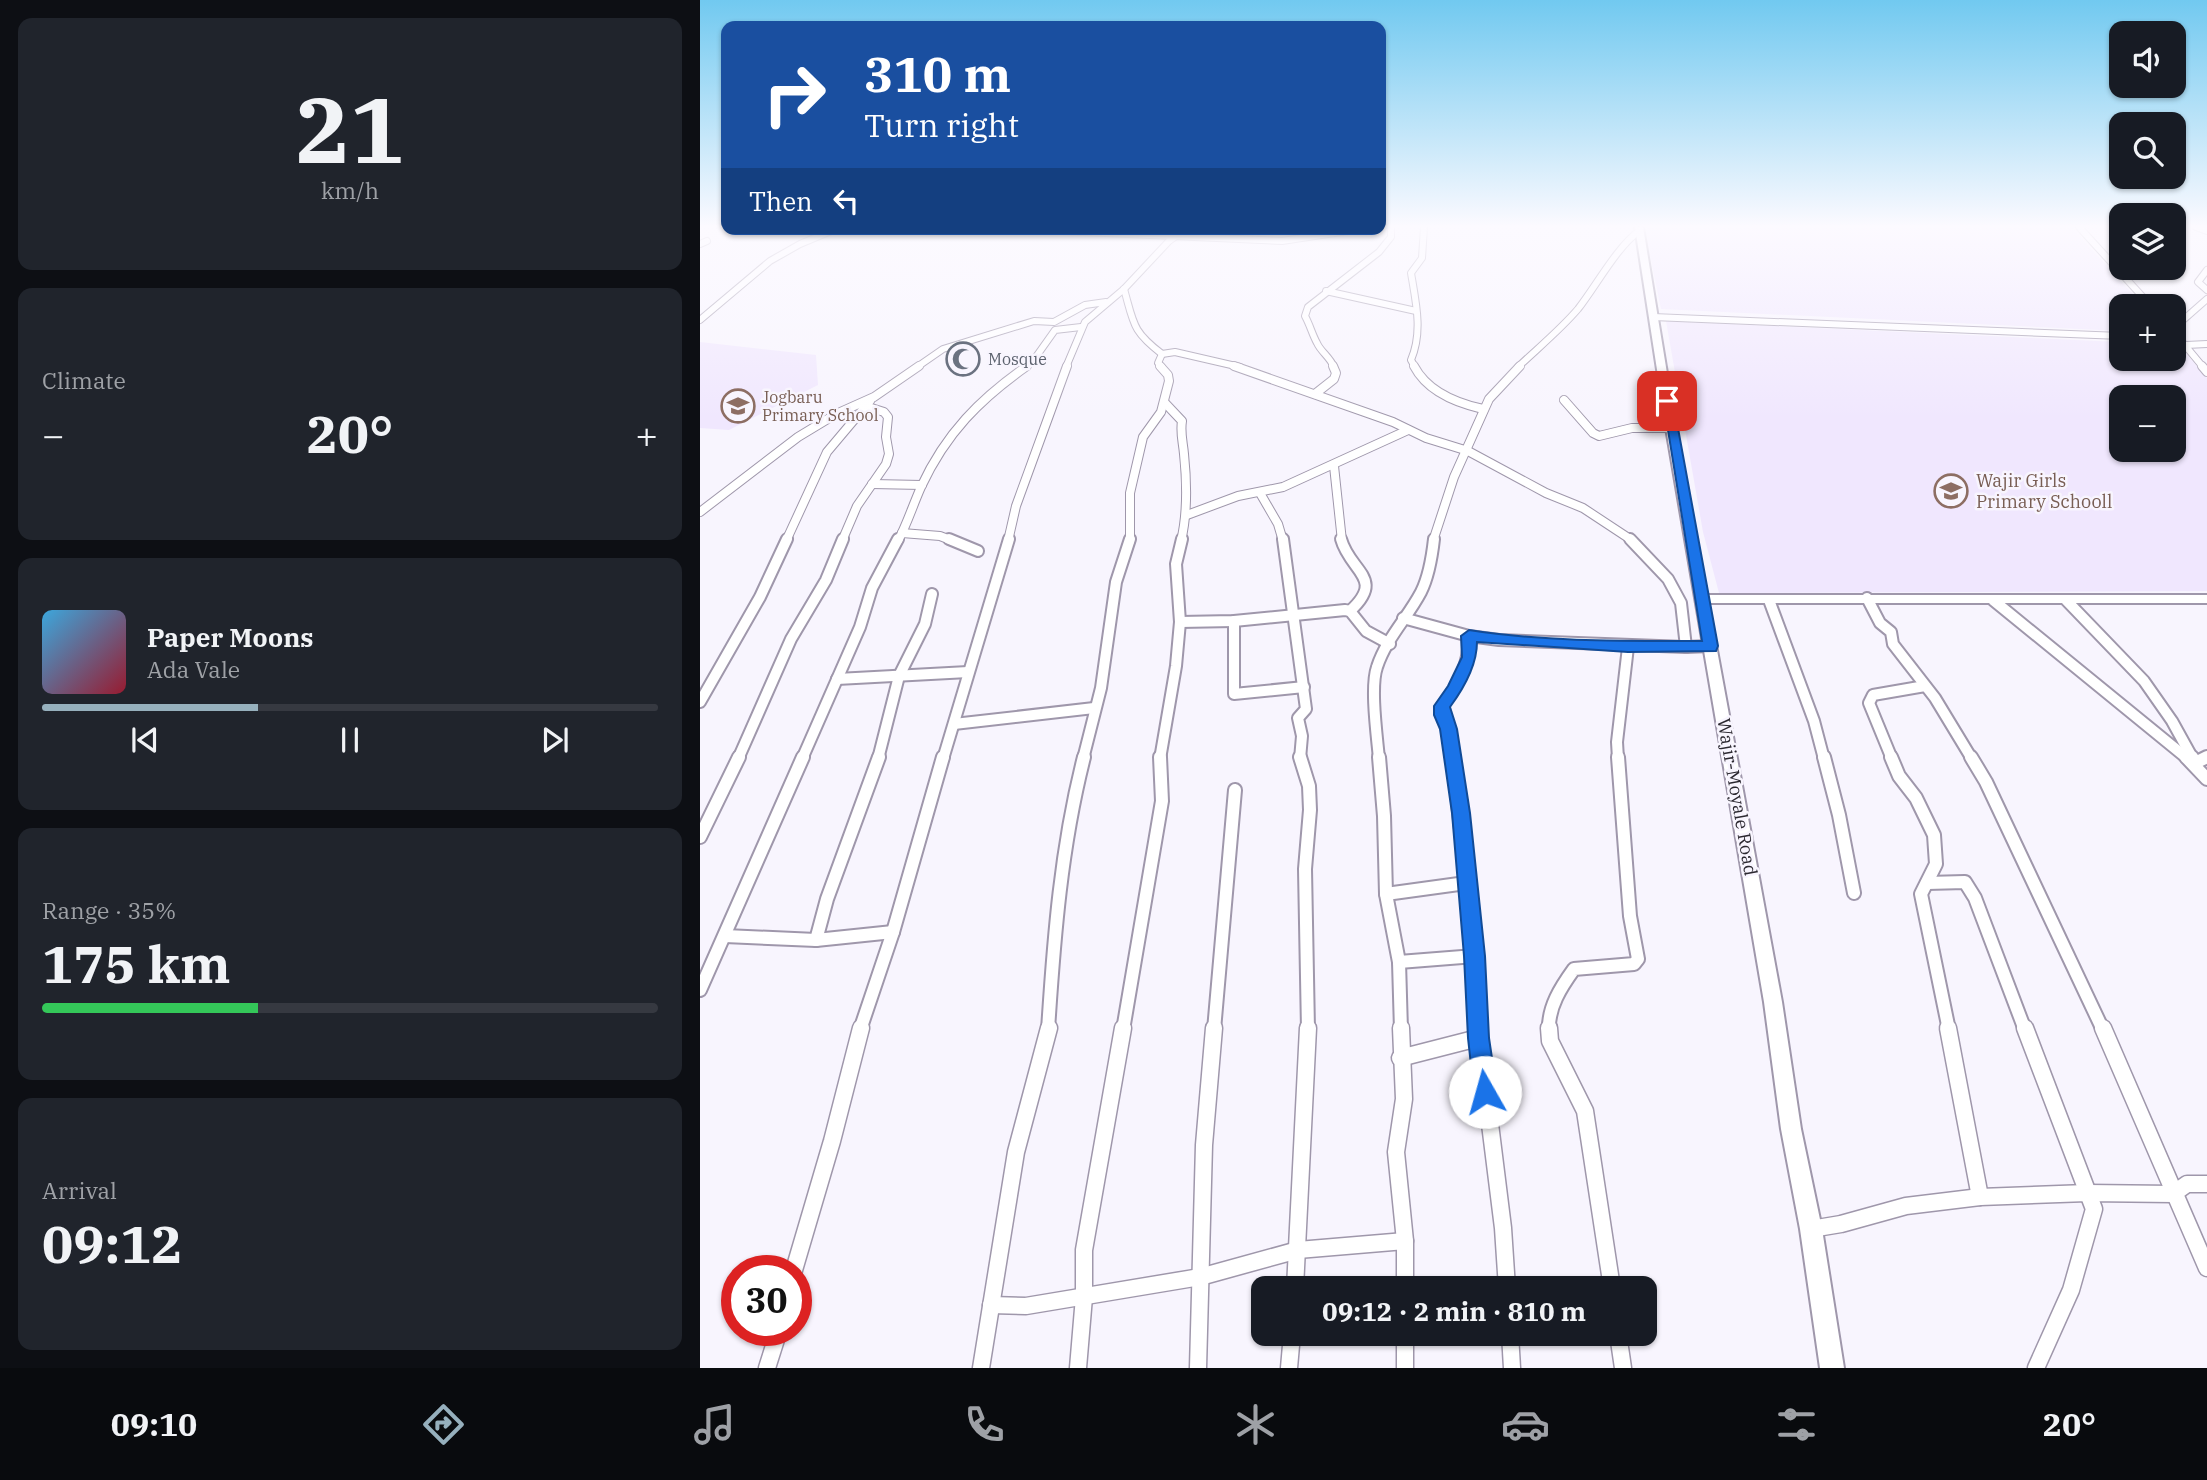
<!DOCTYPE html>
<html lang="en">
<head>
<meta charset="utf-8">
<style>
  :root { --surface:#171b24; --page:#20242c; --text:#f1f3f6; --muted:#9ea1a6; --line:#363941; --accent:#96b0bd }
  body { margin:0; font-family:"IBM Plex Serif",serif; background:var(--page); color:var(--text); height:100vh; display:flex; flex-direction:column; font-size:26px; white-space:nowrap }
  * { box-sizing:border-box; margin:0 }
  p { font-size:23px; color:var(--muted) }
  .icon { flex:none; width:38px; height:38px; fill:none; stroke:currentColor; stroke-width:2; stroke-linecap:round; stroke-linejoin:round }
  .map { position:relative; flex:1; overflow:hidden }
  .sheet { display:flex; flex-direction:column; gap:18px; padding:18px; background:#0d0f14; width:700px }
  .sheet>* { flex:none }
  .banner { position:absolute; left:21px; top:21px; width:665px; height:214px; border-radius:14px; box-shadow:0 2px 5px #0004; background:#1a4fa0; color:#fff; overflow:hidden }
  .fabs { position:absolute; left:1409px; top:21px; display:grid; gap:14px }
  .fabs a { display:grid; place-items:center; width:77px; height:77px; border-radius:14px; background:var(--surface); box-shadow:0 2px 5px #0004; font-size:35px }
  .speed { position:absolute; left:21px; top:1255px; display:flex; gap:14px; font-size:35px; font-weight:700; text-align:center }
  .speed>* { display:grid; place-content:center; width:91px; height:91px; border-radius:50%; background:var(--surface); box-shadow:0 2px 5px #0004; line-height:1 }
  .speed .limit { border:10px solid #d22; background:#fff; color:#111 }
  .pin { position:absolute; display:grid; place-items:center; width:60px; height:60px; color:#fff; margin:-30px; border-radius:14px; box-shadow:0 4px 10px #0006 }
  .me { position:absolute; width:77px; margin:-38px; rotate:353deg; stroke-linejoin:round; filter:drop-shadow(0 0 5px #0008) }
  .turn { display:flex; align-items:center; gap:24px; height:147px; padding:0 28px; font-size:32px }
  .turn .icon { width:91px; height:91px; stroke-width:2.5 }
  .turn b { display:block; font-size:49px; line-height:60px }
  .then { display:flex; align-items:center; height:66px; padding:0 28px; background:#0003; gap:14px; font-size:26px }
  .big { font-size:52px; font-weight:800; line-height:1.1 }
  .sheet .tile { flex:1; display:flex; flex-direction:column; justify-content:center; gap:10px; min-width:0; padding:0 24px; border-radius:14px; background:var(--page) }
  .sheet .dial { align-items:center; gap:0 }
  .dial b { font-size:91px; line-height:1 }
  .song { display:flex; align-items:center; gap:21px }
  .cover { width:84px; height:84px; border-radius:10px; background:linear-gradient(135deg,hsl(200 70% 55%),hsl(350 70% 35%)) }
  .played { height:7px; border-radius:4px; background:linear-gradient(90deg,var(--accent) 35%,var(--line) 35%) }
  .keys { display:flex; justify-content:space-around; direction:ltr }
  .heat { display:flex; justify-content:space-between; align-items:center; font-size:38px; direction:ltr }
  .charge { height:10px; border-radius:5px; background:linear-gradient(90deg,#34c759 35%,var(--line) 0) }
  .trip { position:absolute; left:551px; top:1276px; width:406px; height:70px; border-radius:14px; background:var(--surface); box-shadow:0 2px 5px #0004; font-weight:800; line-height:70px; text-align:center }
  .dock { display:flex; height:112px; justify-content:space-around; align-items:center; background:#090b0e; color:var(--muted) }
  .dock .icon { width:49px; height:49px }
  .dock .on { color:var(--accent) }
  .dock b { font-size:32px; color:var(--text) }
  main { display:flex; flex:1; min-height:0 }
  .map>svg:first-child { display:block }
  .built { fill:#f0e7fe; fill-rule:evenodd }
  .lines { fill:none; stroke-linecap:round; stroke-linejoin:round }
  .minor-far4-casing { stroke:#9f97ab; stroke-width:8 }
  .minor-far3-casing { stroke:#9f97ab; stroke-width:10 }
  .minor-far2-casing { stroke:#9f97ab; stroke-width:14 }
  .minor-far1-casing { stroke:#9f97ab; stroke-width:16 }
  .minor-casing { stroke:#9f97ab; stroke-width:19 }
  .tertiary-casing { stroke:#9f97ab; stroke-width:4 }
  .secondary-casing { stroke:#9f97ab; stroke-width:4 }
  .minor-far4 { stroke:#fff; stroke-width:6 }
  .minor-far3 { stroke:#fff; stroke-width:8 }
  .minor-far2 { stroke:#fff; stroke-width:10 }
  .minor-far1 { stroke:#fff; stroke-width:12 }
  .minor { stroke:#fff; stroke-width:16 }
  .tertiary { fill:#fff; fill-rule:evenodd }
  .secondary { fill:#fff; fill-rule:evenodd }
  .route { fill:#1a73e8; stroke:#114b97; stroke-width:2 }
  .labels { text-anchor:middle; stroke-width:5; stroke-linejoin:round; paint-order:stroke }
  .far-worship-label { font-size:16px; fill:#5b616d; stroke:#f8f5fe; text-anchor:start }
  .far-education-label { font-size:16px; fill:#785e54; stroke:#f8f5fe; text-anchor:start }
  .education-label { font-size:18px; fill:#785e54; stroke:#f8f5fe; text-anchor:start }
  .street-label { font-size:18px; fill:#2b2830; stroke:#f8f5fe }
</style>
</head>
<body>
<main>
<section class="sheet">
<div class="tile dial"><b>21</b><p>km/h</p></div>
<div class="tile"><p>Climate</p>
<div class="heat"><a>−</a><b class="big">20°</b><a>+</a></div>
</div>
<div class="tile">
<div class="song"><i class="cover"></i><div><b>Paper Moons</b><p>Ada Vale</p></div></div>
<div class="played"></div>
<div class="keys"><svg class="icon" aria-label="previous" viewBox="0 0 24 24"><path d="M18 5L8 12l10 7zM5 5v14"/></svg><svg class="icon" aria-label="pause" viewBox="0 0 24 24"><path d="M8 5v14M16 5v14"/></svg><svg class="icon" aria-label="next" viewBox="0 0 24 24"><path d="M6 5l10 7-10 7zM19 5v14"/></svg></div>
</div>
<div class="tile"><p>Range · 35%</p><b class="big">175 km</b><div class="charge"></div></div>
<div class="tile"><p>Arrival</p><b class="big">09:12</b></div>
</section>
<div class="map">
<svg width="1507" height="1368" viewBox="0 0 1507 1368">
  <rect width="100%" height="100%" fill="#f8f5fe"/>
  <g class="built">
    <polygon points="944,227 1371,227 1444,306 1421,306 1421,331 961,309"/>
    <path d="M966,321L1421,342V359H1474V344H1478L1507,378V591L1019,593L1003,532ZM1421,397H1474V450H1421Z"/>
    <polygon points="0,342 116,355 118,385 29,430 0,428"/>
  </g>
  <g class="lines">
    <defs>
      <g id="minor-far4">
        <polyline points="1379,227 1451,306"/>
        <polyline points="1496,227 1507,231"/>
        <polyline points="316,229 582,241 661,229"/>
        <polyline points="0,244 7,241"/>
        <polyline points="1507,270 1498,282 1507,290"/>
        <path d="M424,289C434,324 432,331 462,354L458,363L462,367"/>
        <polyline points="626,291 716,311"/>
        <polyline points="953,317 1421,336"/>
        <polyline points="0,320 70,261 100,244 136,229"/>
        <polyline points="1474,328 1507,299"/>
        <polyline points="1474,332 1503,367"/>
        <polyline points="1486,345 1507,344"/>
        <polyline points="462,354 475,352 540,367"/>
        <polyline points="217,367 243,349 334,321 354,322 385,305 406,302"/>
        <polyline points="324,367 333,361 355,330 381,327"/>
        <polyline points="366,367 385,322 424,289 469,241 486,229"/>
        <path d="M634,367C629,356 621,352 617,343C612,334 610,325 605,316L608,307L679,252L691,237V227"/>
        <path d="M715,367L711,360C723,332 716,303 711,273L722,258L724,227"/>
        <path d="M818,367C838,348 860,330 878,309C896,286 917,247 939,231"/>
      </g>
      <g id="minor-far3">
        <polyline points="534,366 693,422 726,438 768,451 846,493 883,508 933,541"/>
        <path d="M714,366C727,391 756,403 783,409"/>
        <polyline points="1502,366 1507,372"/>
        <polyline points="615,394 634,379 636,373 633,366"/>
        <polyline points="864,400 893,433 899,436 932,428 971,428"/>
        <path d="M465,403L482,421C480,433 483,442 484,454C487,483 488,512 481,541"/>
        <polyline points="634,466 642,541"/>
        <polyline points="172,484 222,485"/>
        <polyline points="560,493 578,524 583,541"/>
        <polyline points="0,512 98,437 136,414 174,397 219,366"/>
        <polyline points="487,515 538,496 583,487 708,430"/>
        <polyline points="202,533 240,536 253,541"/>
        <polyline points="86,541 127,452 170,401"/>
        <polyline points="142,541 157,506 186,464 189,454 186,437 188,417 184,412 165,406"/>
        <path d="M198,541C207,524 213,505 221,487C246,433 280,399 327,366"/>
        <polyline points="308,541 316,506 367,366"/>
        <polyline points="430,541 430,493 443,437 461,412 469,381 468,375 460,366"/>
        <polyline points="733,541 754,477 789,399 820,366"/>
      </g>
      <g id="minor-far2">
        <polyline points="249,539 278,551"/>
        <polyline points="583,539 606,709 598,718 602,736 600,759"/>
        <path d="M641,539C650,572 686,578 650,611"/>
        <polyline points="930,539 968,579 981,603 986,647 1010,646"/>
        <polyline points="1167,598 1180,623 1191,632 1193,644 1235,698 1272,759"/>
        <polyline points="1069,600 1114,721 1124,759"/>
        <polyline points="1293,600 1488,759"/>
        <polyline points="1366,600 1444,681 1472,721 1493,759"/>
        <polyline points="703,618 769,636 799,640 986,647"/>
        <polyline points="534,621 534,694 604,687"/>
        <polyline points="480,622 534,621 645,610 650,611 666,631 690,644"/>
        <polyline points="137,679 268,672"/>
        <polyline points="0,702 60,597 87,539"/>
        <polyline points="254,724 394,708"/>
        <polyline points="38,759 91,639 126,580 143,539"/>
        <polyline points="102,759 160,627 172,588 198,539"/>
        <polyline points="178,759 199,676 225,624 232,594"/>
        <polyline points="243,759 309,539"/>
        <polyline points="383,759 401,688 416,582 430,539"/>
        <polyline points="460,759 476,666 480,622 476,564 482,539"/>
        <path d="M679,759C677,736 670,687 677,667C686,639 708,617 721,592C729,576 732,557 734,539"/>
        <path d="M753,759L742,706C759,684 769,664 769,636"/>
        <polyline points="918,759 917,742 928,647"/>
        <polyline points="1192,759 1169,703 1173,695 1225,686"/>
        <polyline points="1504,759 1507,757"/>
      </g>
      <g id="minor-far1">
        <polyline points="600,757 609,786 610,810 605,869 608,1030"/>
        <polyline points="679,757 684,816 686,894 699,962 701,1030"/>
        <polyline points="753,757 775,956 778,1030"/>
        <polyline points="1124,757 1139,815 1154,893"/>
        <polyline points="1191,757 1199,776 1216,798 1234,835 1236,864 1221,894 1249,1030"/>
        <polyline points="1271,757 1286,782 1403,1030"/>
        <polyline points="1486,757 1507,779"/>
        <polyline points="1492,757 1495,763 1507,757"/>
        <polyline points="0,837 39,757"/>
        <polyline points="1227,883 1265,882 1275,898 1325,1030"/>
        <polyline points="686,894 766,883"/>
        <polyline points="25,936 116,940 193,932"/>
        <polyline points="116,940 127,899 179,757"/>
        <polyline points="699,962 775,956"/>
        <polyline points="0,990 103,757"/>
        <polyline points="160,1030 193,932 243,757"/>
        <path d="M348,1030C354,937 361,847 384,757"/>
        <polyline points="423,1030 462,801 460,757"/>
        <polyline points="514,1030 535,790"/>
        <path d="M849,1030C848,1007 861,987 874,969L934,964L938,959L930,916L918,757"/>
      </g>
      <g id="minor">
        <polyline points="701,1028 704,1099 696,1152 705,1241 705,1288"/>
        <polyline points="778,1028 803,1228 807,1288"/>
        <polyline points="849,1028 850,1041 885,1111 912,1288"/>
        <polyline points="1248,1028 1280,1197"/>
        <polyline points="1325,1028 1394,1209 1371,1290 1336,1368"/>
        <polyline points="1403,1028 1507,1268"/>
        <polyline points="700,1058 778,1038"/>
        <polyline points="1111,1229 1141,1224 1206,1206 1280,1197 1387,1193 1473,1194 1487,1184 1507,1184"/>
        <polyline points="94,1270 132,1141 161,1028"/>
        <polyline points="595,1288 608,1028"/>
        <polyline points="291,1305 326,1306 500,1277 598,1250 705,1241"/>
        <polyline points="705,1334 705,1368"/>
        <polyline points="810,1334 812,1368"/>
        <polyline points="918,1334 923,1368"/>
        <polyline points="810,1336 829,1334"/>
        <polyline points="67,1368 79,1330"/>
        <polyline points="281,1368 316,1152 349,1028"/>
        <polyline points="378,1368 384,1297 384,1250 423,1028"/>
        <polyline points="498,1368 504,1145 514,1028"/>
        <polyline points="589,1368 592,1334"/>
      </g>
      <polygon id="tertiary" points="1003,595 1507,595 1507,603 1003,603 997,599"/>
      <polygon id="secondary" points="935,227 943,227 976,428 1082,1002 1101,1129 1122,1229 1144,1368 1120,1368 1100,1229 1081,1129 1064,1002 966,428"/>
    </defs>
    <use href="#minor-far4" class="minor-far4-casing"/>
    <use href="#minor-far3" class="minor-far3-casing"/>
    <use href="#minor-far2" class="minor-far2-casing"/>
    <use href="#minor-far1" class="minor-far1-casing"/>
    <use href="#minor" class="minor-casing"/>
    <use href="#tertiary" class="tertiary-casing"/>
    <use href="#secondary" class="secondary-casing"/>
    <use href="#minor-far4" class="minor-far4"/>
    <use href="#minor-far3" class="minor-far3"/>
    <use href="#minor-far2" class="minor-far2"/>
    <use href="#minor-far1" class="minor-far1"/>
    <use href="#minor" class="minor"/>
    <use href="#tertiary" class="tertiary"/>
    <use href="#secondary" class="secondary"/>
  </g>
  <linearGradient id="sky" x2="0" y2="1"><stop stop-color="#71c9f0"/><stop offset="0.54" stop-color="#fcfaff"/><stop offset="1" stop-color="#fcfaff" stop-opacity="0"/></linearGradient>
  <rect width="1507" height="419" fill="url(#sky)"/>
  <path class="route" d="M963,399L973,401L1018,646L1016,651L928,652L777,642C777,666 764,688 750,707L757,729L770,813L785,956L789,1038L797,1092L793,1100L785,1103L778,1100L774,1092L768,1038L764,956L752,813L740,729L734,715V706L748,686L762,657L761,636L769,630C845,642 924,641 1002,641Z"/>
  <defs>
    <symbol id="mosque-ring" viewBox="-11 -11 22 22"><circle r="9.5" fill="#f8f5fe" stroke="#6b7280" stroke-width="1.5"/><path d="M3.5-4.9A6 6 0 1 0 3.5 4.9A5 5 0 1 1 3.5-4.9Z" fill="#6b7280"/></symbol>
    <symbol id="school-ring" viewBox="-11 -11 22 22"><circle r="9.5" fill="#f8f5fe" stroke="#8d6e63" stroke-width="1.5"/><path d="M0-5L7-2L0 1L-7-2ZM-4 1L0 2.5L4 1V4Q0 6-4 4Z" fill="#8d6e63"/></symbol>
  </defs>
  <g fill-rule="evenodd">
    <use href="#mosque-ring" x="244" y="340" width="38" height="38"/>
    <use href="#school-ring" x="19" y="387" width="38" height="38"/>
    <use href="#school-ring" x="1232" y="472" width="38" height="38"/>
  </g>
  <g class="labels">
    <g class="far-worship-label">
      <text x="288" y="365">Mosque</text>
    </g>
    <g class="far-education-label">
      <text x="62" y="403">Jogbaru<tspan x="62" dy="18">Primary School</tspan></text>
    </g>
    <g class="education-label">
      <text x="1276" y="487">Wajir Girls<tspan x="1276" dy="21">Primary Schooll</tspan></text>
    </g>
    <g class="street-label">
      <text transform="translate(1037 797) rotate(80)" y="6">Wajir-Moyale Road</text>
    </g>
  </g>
</svg>
<div class="fabs">
<a><svg class="icon" aria-label="sound" viewBox="0 0 24 24"><path d="M4 9h4l5-4v14l-5-4H4zM17 9q2 3 0 6"/></svg></a>
<a><svg class="icon" aria-label="search" viewBox="0 0 24 24"><circle cx="10" cy="10" r="6"/><path d="M15 15l6 6"/></svg></a>
<a><svg class="icon" aria-label="layers" viewBox="0 0 24 24"><path d="M12 4l9 5-9 5-9-5zM3 14l9 5 9-5"/></svg></a>
<a>+</a>
<a>−</a>
</div>
<div class="speed"><div class="limit">30</div></div>
<div class="pin" style="left:967px;top:401px;background:#d93025"><svg class="icon" aria-label="arrive" viewBox="0 0 24 24"><path d="M6 21V4h12l-3 4 3 4H6"/></svg></div>
<svg class="me" style="left:785px;top:1092px" viewBox="-20 -20 40 40"><circle r="19" fill="#fff"/><path d="M0-13L10 11 0 6-10 11z" fill="#1a73e8"/></svg>
<div class="trip">09:12 · 2 min · 810 m</div>
<div class="banner">
<div class="turn"><svg class="icon" aria-label="right" viewBox="0 0 24 24"><path d="M7 20v-9h11M14 6l5 5-5 5"/></svg><div><b>310 m</b>Turn right</div></div>
<div class="then">Then<svg class="icon" aria-label="left" viewBox="0 0 24 24"><path d="M17 20v-9H6M10 6l-5 5 5 5"/></svg></div>
</div>
</div>
</main>
<nav class="dock">
<b>09:10</b>
<svg class="icon on" aria-label="directions" viewBox="0 0 24 24"><path d="M12 3l9 9-9 9-9-9zM9 14v-3h6M13 9l2 2-2 2"/></svg>
<svg class="icon" aria-label="music" viewBox="0 0 24 24"><path d="M9 18V5l10-2v13"/><circle cx="6" cy="18" r="3"/><circle cx="16" cy="16" r="3"/></svg>
<svg class="icon" aria-label="phone" viewBox="0 0 24 24"><path d="M5 4h4l2 5-3 2q2 4 5 5l2-3 5 2v4C11 20 4 13 5 4z"/></svg>
<svg class="icon" aria-label="climate" viewBox="0 0 24 24"><path d="M12 3v18M4 7l16 10M4 17L20 7"/></svg>
<svg class="icon" aria-label="car" viewBox="0 0 24 24"><path d="M5 17H2v-5l4-1 3-4h7l3 4 3 1v5h-3M9 17h6M6 11h13"/><circle cx="7" cy="17" r="2"/><circle cx="17" cy="17" r="2"/></svg>
<svg class="icon" aria-label="filters" viewBox="0 0 24 24"><path d="M4 7h16M4 17h16"/><circle cx="9" cy="7" r="2"/><circle cx="15" cy="17" r="2"/></svg>
<b>20°</b>
</nav>
</body>
</html>
